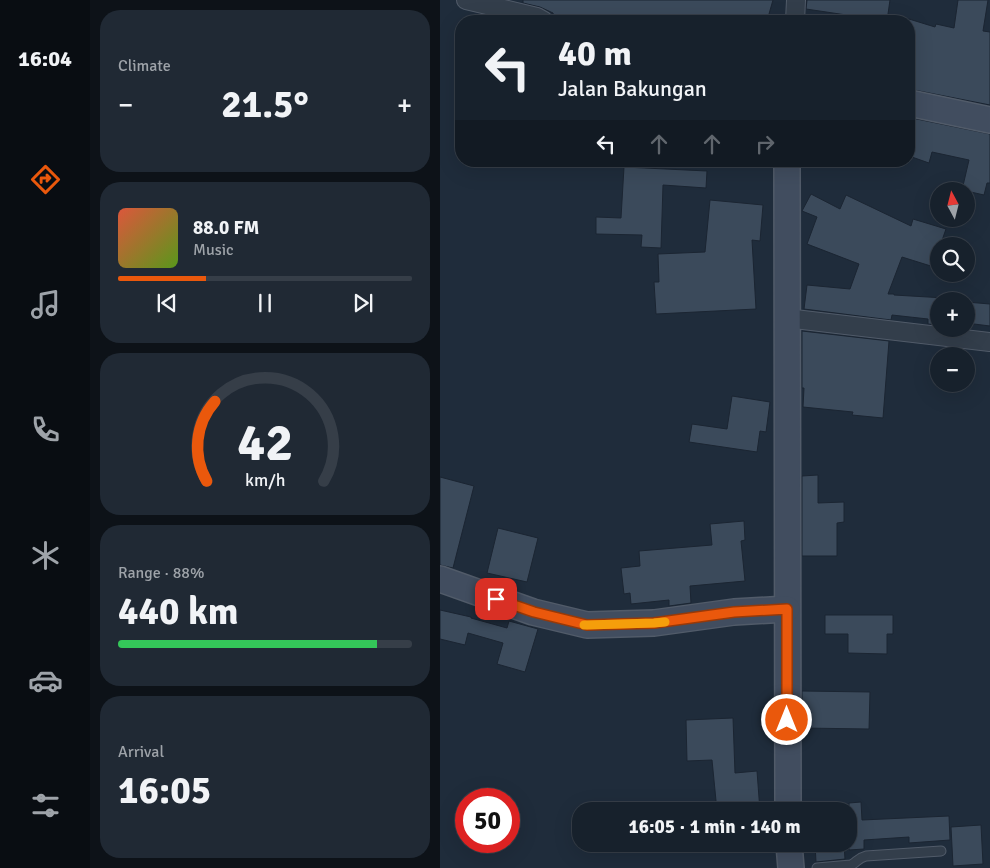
<!DOCTYPE html>
<html lang="en">
<head>
<meta charset="utf-8">
<style>
  :root { --surface:#17212c; --page:#202934; --text:#f1f3f6; --muted:#9ea3a9; --line:#363e48; --accent:#ea580c }
  body { margin:0; font-family:Signika,sans-serif; background:var(--page); color:var(--text); height:100vh; display:flex; flex-direction:column; font-size:19px; white-space:nowrap }
  * { box-sizing:border-box; margin:0 }
  p { font-size:16px; color:var(--muted) }
  .icon { flex:none; width:28px; height:28px; fill:none; stroke:currentColor; stroke-width:2; stroke-linecap:round; stroke-linejoin:round }
  .map { position:relative; flex:1; overflow:hidden }
  .panel { display:flex; flex-direction:column; gap:10px; padding:10px; background:#0d1218; width:350px }
  .panel>* { flex:none }
  .banner { position:absolute; left:15px; top:15px; width:460px; height:152px; border-radius:20px; box-shadow:0 5px 20px #0002,0 0 0 1px var(--line); background:#17212c; color:var(--text); overflow:hidden }
  .needle { width:32px; rotate:353deg }
  .buttons { position:absolute; left:490px; top:182px; display:grid; gap:10px }
  .buttons a { display:grid; place-items:center; width:45px; height:45px; border-radius:50%; background:var(--surface); box-shadow:0 5px 20px #0002,0 0 0 1px var(--line); font-size:25px }
  .speed { position:absolute; left:15px; top:788px; display:flex; gap:10px; font-size:25px; font-weight:700; text-align:center }
  .speed>* { display:grid; place-content:center; width:65px; height:65px; border-radius:50%; background:var(--surface); box-shadow:0 5px 20px #0002,0 0 0 1px var(--line); line-height:1 }
  .speed .limit { border:8px solid #d22; background:#fff; color:#111 }
  .pin { position:absolute; display:grid; place-items:center; width:42px; height:42px; color:#fff; margin:-21px; border-radius:10px; box-shadow:0 2px 8px #0006 }
  .me { position:absolute; width:55px; margin:-28px; rotate:0deg; stroke-linejoin:round; filter:drop-shadow(0 0 4px #0008) }
  .turn { display:flex; align-items:center; gap:18px; height:105px; padding:0 20px; font-size:22px }
  .turn .icon { width:65px; height:65px; stroke-width:2.5 }
  .turn b { display:block; font-size:35px; line-height:42px }
  .lanes { display:flex; align-items:center; height:48px; padding:0 20px; background:#0003; justify-content:center; gap:25px; direction:ltr }
  .lanes .off { opacity:.35 }
  .big { font-size:38px; font-weight:700; line-height:1.1 }
  .panel .card { flex:1; display:flex; flex-direction:column; justify-content:center; gap:8px; min-width:0; padding:0 18px; border-radius:20px; background:var(--page) }
  .panel .dial { align-items:center; gap:0 }
  .dial svg { height:130px; overflow:visible; fill:none; stroke:var(--line); stroke-width:7; stroke-linecap:round; text-anchor:middle }
  .dial text { fill:var(--text); stroke:none }
  .song { display:flex; align-items:center; gap:15px }
  .cover { width:60px; height:60px; border-radius:8px; background:linear-gradient(135deg,hsl(10 70% 55%),hsl(90 70% 35%)) }
  .played { height:5px; border-radius:2px; background:linear-gradient(90deg,var(--accent) 30%,var(--line) 30%) }
  .keys { display:flex; justify-content:space-around; direction:ltr }
  .heat { display:flex; justify-content:space-between; align-items:center; font-size:28px; direction:ltr }
  .charge { height:8px; border-radius:4px; background:linear-gradient(90deg,#34c759 88%,var(--line) 0) }
  .trip { position:absolute; left:132px; top:802px; width:285px; height:50px; border-radius:20px; background:var(--surface); box-shadow:0 5px 20px #0002,0 0 0 1px var(--line); font-weight:700; line-height:50px; text-align:center }
  main { display:flex; flex:1; min-height:0 }
  .tab-bar { display:flex; flex-direction:column; width:90px; justify-content:space-around; align-items:center; background:#090d12; color:var(--muted) }
  .tab-bar .icon { width:35px; height:35px }
  .tab-bar .current { color:var(--accent) }
  .tab-bar b { font-size:22px; color:var(--text) }
  .map>svg:first-child { display:block }
  .building { fill:#3b4a5b; stroke:#1b2532 }
  .lines { fill:none; stroke-linecap:round; stroke-linejoin:round }
  .service-casing { stroke:#515b69; stroke-width:11 }
  .minor-casing { stroke:#515b69; stroke-width:20 }
  .secondary-casing { stroke:#515b69; stroke-width:28 }
  .service { stroke:#333e4b; stroke-width:9 }
  .minor { stroke:#333e4b; stroke-width:18 }
  .secondary { stroke:#414d5f; stroke-width:25 }
  .route-casing { stroke:#983908; stroke-width:12 }
  .route { stroke:#ea580c; stroke-width:9 }
  .slow { stroke:#f59e0b; stroke-width:9 }
</style>
</head>
<body>
<main>
<nav class="tab-bar">
<b>16:04</b>
<svg class="icon current" aria-label="directions" viewBox="0 0 24 24"><path d="M12 3l9 9-9 9-9-9zM9 14v-3h6M13 9l2 2-2 2"/></svg>
<svg class="icon" aria-label="music" viewBox="0 0 24 24"><path d="M9 18V5l10-2v13"/><circle cx="6" cy="18" r="3"/><circle cx="16" cy="16" r="3"/></svg>
<svg class="icon" aria-label="phone" viewBox="0 0 24 24"><path d="M5 4h4l2 5-3 2q2 4 5 5l2-3 5 2v4C11 20 4 13 5 4z"/></svg>
<svg class="icon" aria-label="climate" viewBox="0 0 24 24"><path d="M12 3v18M4 7l16 10M4 17L20 7"/></svg>
<svg class="icon" aria-label="car" viewBox="0 0 24 24"><path d="M5 17H2v-5l4-1 3-4h7l3 4 3 1v5h-3M9 17h6M6 11h13"/><circle cx="7" cy="17" r="2"/><circle cx="17" cy="17" r="2"/></svg>
<svg class="icon" aria-label="filters" viewBox="0 0 24 24"><path d="M4 7h16M4 17h16"/><circle cx="9" cy="7" r="2"/><circle cx="15" cy="17" r="2"/></svg>
</nav>
<section class="panel">
<div class="card"><p>Climate</p>
<div class="heat"><a>−</a><b class="big">21.5°</b><a>+</a></div>
</div>
<div class="card">
<div class="song"><i class="cover"></i><div><b>88.0 FM</b><p>Music</p></div></div>
<div class="played"></div>
<div class="keys"><svg class="icon" aria-label="previous" viewBox="0 0 24 24"><path d="M18 5L8 12l10 7zM5 5v14"/></svg><svg class="icon" aria-label="pause" viewBox="0 0 24 24"><path d="M8 5v14M16 5v14"/></svg><svg class="icon" aria-label="next" viewBox="0 0 24 24"><path d="M6 5l10 7-10 7zM19 5v14"/></svg></div>
</div>
<div class="card dial"><svg viewBox="0 0 100 80">
<path d="M14 69A42 42 0 1 1 86 69"/>
<path d="M14 69A42 42 0 0 1 19 20" stroke="#ea580c"/>
<text x="50" y="56" font-size="32" font-weight="700">42</text>
<text x="50" y="72" font-size="11">km/h</text>
</svg></div>
<div class="card"><p>Range · 88%</p><b class="big">440 km</b><div class="charge"></div></div>
<div class="card"><p>Arrival</p><b class="big">16:05</b></div>
</section>
<div class="map">
<svg width="550" height="868" viewBox="0 0 550 868">
  <rect width="100%" height="100%" fill="#1f2c3b"/>
  <g class="building">
    <polygon points="83,0 333,0 327,21 115,21 113,13 100,7 83,3"/>
    <polygon points="367,0 450,0 447,21 366,9"/>
    <polygon points="518,0 548,0 543,31 550,32 550,105 469,89 469,19 495,27 496,24 514,28"/>
    <polygon points="472,118 550,134 550,183 547,183 544,195 522,190 529,160 492,152 489,163 469,156 469,129"/>
    <polygon points="184,167 267,171 266,188 223,185 221,248 201,247 202,235 156,234 156,217 181,218"/>
    <polygon points="371,194 400,209 406,195 471,226 473,219 506,229 500,246 499,246 499,251 494,267 462,257 448,294 454,294 454,295 505,298 505,299 522,301 499,301 499,325 488,324 488,319 452,315 451,320 364,309 367,285 410,289 419,264 367,244 377,217 362,211"/>
    <polygon points="270,200 323,205 320,241 312,240 316,309 216,314 214,282 219,282 218,254 265,252"/>
    <polygon points="526,302 550,304 550,326 526,323"/>
    <polygon points="362,331 449,341 443,418 412,415 413,412 363,407 364,388 362,388"/>
    <polygon points="292,396 330,402 326,432 320,431 317,452 249,442 252,424 287,429"/>
    <polygon points="378,475 378,503 404,502 404,522 397,523 397,556 362,556 362,476"/>
    <polygon points="0,477 34,486 13,568 0,565"/>
    <polygon points="304,521 305,540 301,541 305,581 250,586 251,603 229,606 229,600 191,604 190,593 184,594 181,568 200,566 199,551 272,545 270,524"/>
    <polygon points="58,528 98,538 87,582 47,573"/>
    <polygon points="0,610 31,617 31,618 67,628 69,621 98,629 85,672 57,664 63,643 28,633 25,645 0,639"/>
    <polygon points="385,615 453,615 453,634 447,634 447,654 408,653 408,634 385,634"/>
    <polygon points="362,691 430,692 429,729 362,728"/>
    <polygon points="293,718 295,773 317,771 320,811 277,811 272,760 247,761 246,720"/>
    <polygon points="421,802 422,820 509,816 510,840 469,843 469,837 424,840 424,849 409,850 409,803"/>
    <polygon points="541,825 543,864 513,866 511,827"/>
    <polygon points="375,844 404,844 405,859 376,862"/>
  </g>
  <g class="lines">
    <defs>
      <path id="service" d="M377,868L411,865C417,862 418,858 426,856L501,851"/>
      <g id="minor">
        <polyline points="26,0 97,17 104,21"/>
        <polyline points="355,21 356,0"/>
        <polyline points="346,318 550,342"/>
      </g>
      <g id="secondary">
        <polyline points="469,103 550,120"/>
        <polyline points="347,161 348,811"/>
        <polyline points="0,579 93,612 147,625 214,623 294,612 347,609"/>
        <polyline points="349,844 351,868"/>
      </g>
    </defs>
    <use href="#service" class="service-casing"/>
    <use href="#minor" class="minor-casing"/>
    <use href="#secondary" class="secondary-casing"/>
    <use href="#service" class="service"/>
    <use href="#minor" class="minor"/>
    <use href="#secondary" class="secondary"/>
  </g>
  <g class="lines">
    <defs>
      <polyline id="route" points="56,599 94,612 147,625 214,623 294,612 347,609 347,720"/>
    </defs>
    <use href="#route" class="route-casing"/>
    <use href="#route" class="route"/>
    <polyline class="slow" points="144,625 147,625 214,623 225,622"/>
  </g>
</svg>
<div class="buttons">
<a><svg class="needle" viewBox="-14 -14 28 28"><path d="M0-13l5 13h-10z" fill="#e53935"/><path d="M0 13l5-13h-10z" fill="#9ea3a9"/></svg></a>
<a><svg class="icon" aria-label="search" viewBox="0 0 24 24"><circle cx="10" cy="10" r="6"/><path d="M15 15l6 6"/></svg></a>
<a>+</a>
<a>−</a>
</div>
<div class="speed"><div class="limit">50</div></div>
<div class="pin" style="left:56px;top:599px;background:#d93025"><svg class="icon" aria-label="arrive" viewBox="0 0 24 24"><path d="M6 21V4h12l-3 4 3 4H6"/></svg></div>
<svg class="me" style="left:347px;top:720px" viewBox="-20 -20 40 40"><circle r="17" fill="#ea580c" stroke="#fff" stroke-width="3"/><path d="M0-11L8 9 0 5-8 9z" fill="#fff"/></svg>
<div class="trip">16:05 · 1 min · 140 m</div>
<div class="banner">
<div class="turn"><svg class="icon" aria-label="left" viewBox="0 0 24 24"><path d="M17 20v-9H6M10 6l-5 5 5 5"/></svg><div><b>40 m</b>Jalan Bakungan</div></div>
<div class="lanes"><svg class="icon" aria-label="left" viewBox="0 0 24 24"><path d="M17 20v-9H6M10 6l-5 5 5 5"/></svg><svg class="icon off" aria-label="ahead" viewBox="0 0 24 24"><path d="M12 20V5M6 11l6-6 6 6"/></svg><svg class="icon off" aria-label="ahead" viewBox="0 0 24 24"><path d="M12 20V5M6 11l6-6 6 6"/></svg><svg class="icon off" aria-label="right" viewBox="0 0 24 24"><path d="M7 20v-9h11M14 6l5 5-5 5"/></svg></div>
</div>
</div>
</main>
</body>
</html>
